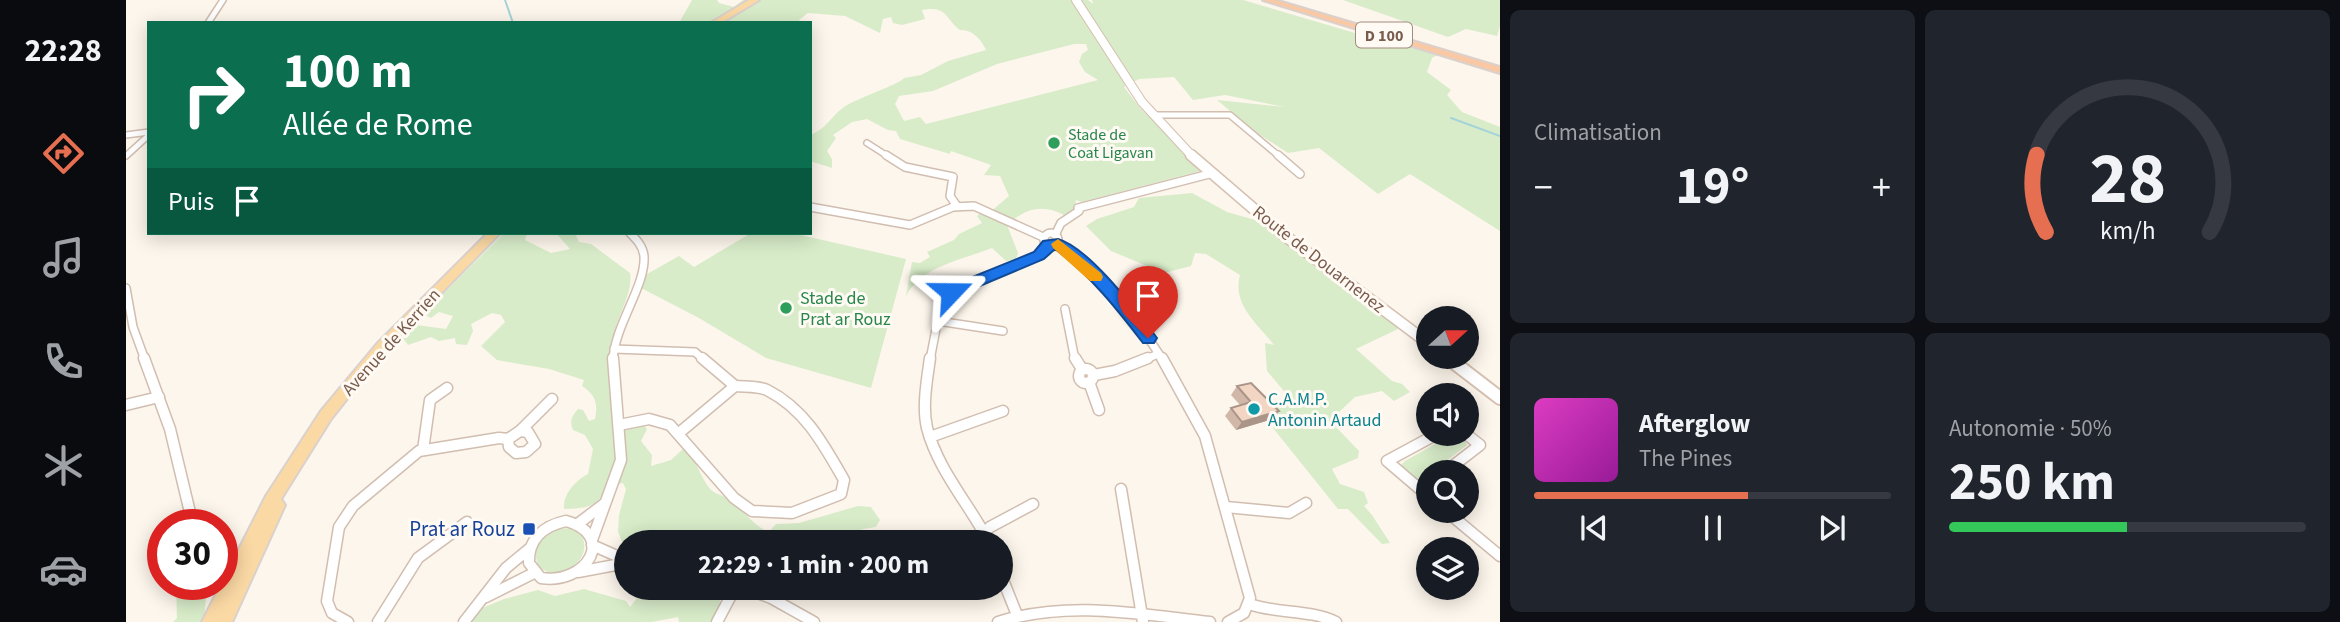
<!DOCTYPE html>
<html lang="fr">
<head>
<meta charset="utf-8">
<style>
  :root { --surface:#171b24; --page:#20242c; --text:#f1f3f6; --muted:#9ea1a6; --line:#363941; --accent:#e76f51 }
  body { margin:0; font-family:"Source Sans 3",sans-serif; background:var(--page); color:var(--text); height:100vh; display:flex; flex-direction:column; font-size:26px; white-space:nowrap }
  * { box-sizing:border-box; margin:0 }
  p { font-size:23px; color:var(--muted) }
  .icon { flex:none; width:38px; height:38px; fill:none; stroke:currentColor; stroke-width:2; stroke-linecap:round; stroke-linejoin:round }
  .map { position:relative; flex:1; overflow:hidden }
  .side { display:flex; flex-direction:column; gap:10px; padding:10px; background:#0d0f14; width:840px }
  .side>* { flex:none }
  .top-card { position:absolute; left:21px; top:21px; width:665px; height:214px; border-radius:0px; box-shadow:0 4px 18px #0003; background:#0b6e4f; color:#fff; overflow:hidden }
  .needle { width:46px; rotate:69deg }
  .fabs { position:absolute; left:1290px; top:306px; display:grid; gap:14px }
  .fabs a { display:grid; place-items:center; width:63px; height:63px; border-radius:50%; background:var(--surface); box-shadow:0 4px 18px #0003; font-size:35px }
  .speed { position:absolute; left:21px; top:509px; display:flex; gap:14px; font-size:35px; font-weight:700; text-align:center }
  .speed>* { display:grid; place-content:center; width:91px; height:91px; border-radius:50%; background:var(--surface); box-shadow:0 4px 18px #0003; line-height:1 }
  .speed .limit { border:10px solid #d22; background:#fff; color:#111 }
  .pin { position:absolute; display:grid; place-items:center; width:60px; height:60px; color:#fff; margin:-72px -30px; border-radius:50% 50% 50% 0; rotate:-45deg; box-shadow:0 0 7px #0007 }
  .pin .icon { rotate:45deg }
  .me { position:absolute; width:77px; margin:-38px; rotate:67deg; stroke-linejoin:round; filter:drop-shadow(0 0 5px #0008) }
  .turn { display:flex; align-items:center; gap:24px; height:147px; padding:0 21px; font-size:32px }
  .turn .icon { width:91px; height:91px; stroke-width:2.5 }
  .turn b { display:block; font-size:49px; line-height:60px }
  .then { display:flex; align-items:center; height:66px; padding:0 21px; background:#0003; gap:14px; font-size:26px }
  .big { font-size:52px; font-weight:700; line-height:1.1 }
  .side .widget { flex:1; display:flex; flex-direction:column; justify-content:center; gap:10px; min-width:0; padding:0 24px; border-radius:10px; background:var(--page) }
  .side .dial { align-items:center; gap:0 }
  .dial svg { height:182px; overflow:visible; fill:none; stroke:var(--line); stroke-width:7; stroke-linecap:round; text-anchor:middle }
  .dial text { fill:var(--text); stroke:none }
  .song { display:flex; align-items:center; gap:21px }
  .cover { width:84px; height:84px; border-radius:10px; background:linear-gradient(135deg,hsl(310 70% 55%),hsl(300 70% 35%)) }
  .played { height:7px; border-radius:4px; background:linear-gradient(90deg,var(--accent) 60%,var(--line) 60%) }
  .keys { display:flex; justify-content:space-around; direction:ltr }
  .heat { display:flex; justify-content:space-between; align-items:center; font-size:38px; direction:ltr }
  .charge { height:10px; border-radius:5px; background:linear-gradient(90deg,#34c759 50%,var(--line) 0) }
  .side .tiles { flex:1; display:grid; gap:10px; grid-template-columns:repeat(2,1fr) }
  .trip { position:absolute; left:488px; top:530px; width:399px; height:70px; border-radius:35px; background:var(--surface); box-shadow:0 4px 18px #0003; font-weight:700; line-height:70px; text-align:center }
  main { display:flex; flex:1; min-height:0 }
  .menu { display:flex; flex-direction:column; width:126px; justify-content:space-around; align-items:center; background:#090b0e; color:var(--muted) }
  .menu .icon { width:49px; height:49px }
  .menu .selected { color:var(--accent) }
  .menu b { font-size:32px; color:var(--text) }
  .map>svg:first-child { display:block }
  .green { fill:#d8ecc9; fill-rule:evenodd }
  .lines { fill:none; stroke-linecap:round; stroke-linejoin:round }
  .stream { stroke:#a5d3da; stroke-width:2 }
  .minor-far2-casing { stroke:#d1beb0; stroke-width:8 }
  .minor-far1-casing { stroke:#d1beb0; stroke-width:10 }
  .minor-casing { stroke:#d1beb0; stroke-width:13 }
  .secondary-far2-casing { stroke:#d6c0b0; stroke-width:10 }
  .secondary-far1-casing { stroke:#d6c0b0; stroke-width:13 }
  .secondary-casing { stroke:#d6c0b0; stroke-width:16 }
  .primary-casing { stroke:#dad1cd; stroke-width:4 }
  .trunk-casing { stroke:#dad1cd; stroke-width:4 }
  .minor-far2 { stroke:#fff; stroke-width:5 }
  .minor-far1 { stroke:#fff; stroke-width:7 }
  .minor { stroke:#fff; stroke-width:10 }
  .secondary-far2 { stroke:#fff; stroke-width:8 }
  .secondary-far1 { stroke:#fff; stroke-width:10 }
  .secondary { stroke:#fff; stroke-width:12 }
  .primary { fill:#fbd9a5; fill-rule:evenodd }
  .trunk { fill:#f9c8a4; fill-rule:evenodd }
  .wall { fill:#d1b7a8 }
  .shaded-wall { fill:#aa9588 }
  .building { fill:#f3d5c3; stroke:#aa9588; stroke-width:2 }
  .route { fill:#1a73e8; stroke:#114b97; stroke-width:2 }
  .slow { fill:#f59e0b }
  .leisure-dot { fill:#2e9e5b; stroke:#fffaf3; stroke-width:2.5 }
  .culture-dot { fill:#0f9aa8; stroke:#fffaf3; stroke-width:2.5 }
  .transit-dot { fill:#1a4fb4; stroke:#fffaf3; stroke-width:2.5 }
  .labels { text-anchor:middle; stroke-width:6; stroke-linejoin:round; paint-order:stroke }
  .shield { fill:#fffaf3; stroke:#a28b7f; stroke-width:2 }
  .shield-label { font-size:16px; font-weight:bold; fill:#7a5c4d }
  .far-leisure-label { font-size:16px; fill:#27864d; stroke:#fffaf3; text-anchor:start }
  .street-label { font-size:18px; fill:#7a5c4d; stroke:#fffaf3 }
  .leisure-label { font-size:18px; fill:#27864d; stroke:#fffaf3; text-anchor:start }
  .culture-label { font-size:18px; fill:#0d838f; stroke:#fffaf3; text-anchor:start }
  .near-transit-label { font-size:21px; fill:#164399; stroke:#fffaf3; text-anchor:end }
</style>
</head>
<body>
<main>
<nav class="menu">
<b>22:28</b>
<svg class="icon selected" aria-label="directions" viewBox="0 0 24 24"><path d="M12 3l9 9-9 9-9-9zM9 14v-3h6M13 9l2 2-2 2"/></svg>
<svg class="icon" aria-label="music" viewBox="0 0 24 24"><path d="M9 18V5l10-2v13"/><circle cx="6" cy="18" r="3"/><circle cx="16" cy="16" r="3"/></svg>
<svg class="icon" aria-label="phone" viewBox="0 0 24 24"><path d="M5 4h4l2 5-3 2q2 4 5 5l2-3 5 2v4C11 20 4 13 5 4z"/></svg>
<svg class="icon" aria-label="climate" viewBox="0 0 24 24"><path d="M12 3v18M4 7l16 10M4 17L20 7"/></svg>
<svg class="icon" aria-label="car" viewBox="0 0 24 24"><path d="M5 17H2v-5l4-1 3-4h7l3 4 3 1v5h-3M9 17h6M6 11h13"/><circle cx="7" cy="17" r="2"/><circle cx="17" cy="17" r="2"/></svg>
</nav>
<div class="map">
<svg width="1374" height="622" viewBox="0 0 1374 622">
  <rect width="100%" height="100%" fill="#fdf6ec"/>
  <g class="green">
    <path d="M566,0H591L593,3L608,7L617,0H962L967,4L966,0H1117L1229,33L1230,30L1313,54L1306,58L1301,72L1325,90L1321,95L1336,112L1374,127V231L1284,174L1252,194L1193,148L1162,153L1128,131L1091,100L1159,107L1099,95L1067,100L1048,77L1013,79L998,87L1014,108L1065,157L1074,171L956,202L950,200L949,209L938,215C916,203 898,209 881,225L892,253L890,259L880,261L866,248C836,260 796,266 780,296L786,262L794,263L804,257L801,252L828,240L833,234L856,223L851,216L857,211L863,213L883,196L874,176L858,175L865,165L825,151L824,154L774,139L770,131L762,130L741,119L726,122L707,135L710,138L701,151L706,159V168L684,161V135C702,128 705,116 718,107C731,98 772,85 778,78L795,75L822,61L860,50C856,40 846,29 834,30C819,19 822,5 796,10L799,19L776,25L767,23L765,17L757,19L754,33L719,16L682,13L673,20L676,23H553ZM948,44H960L962,50L956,54L953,62L959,72L972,80L800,124L794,117L778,121L769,104L773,96L807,91L871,64Z"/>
    <polygon points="1217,0 1374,0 1374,26 1371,36 1340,29 1322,37"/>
    <path d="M1066,193L1101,212L1136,222L1274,328L1230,349L1266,381L1276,384L1284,392L1268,401L1256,391L1229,397L1211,414V428L1233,451L1232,458L1206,469L1214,484L1238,492L1242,503L1238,506L1246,515L1264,543L1256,544L1222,509H1212L1147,428L1149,419L1137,406L1159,403L1163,397L1141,371L1139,343L1148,345C1131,323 1106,305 1114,275L1080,254L1069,253L1065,266L1038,273L985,251L960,226L971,219L1008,207L1013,198Z"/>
    <path d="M378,233H401L399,240L425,253L444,249L430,233H449L453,242L465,244L504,273C507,293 493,312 489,331C481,368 485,394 490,430L518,425L521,429L515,441L526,455L525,466L545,460L559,447C572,462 573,476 585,490C591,495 598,495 604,500C619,511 626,525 643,532L650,524L673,523L732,506L745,507L754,520L750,527L737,529L703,542H500V546L497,545L492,531L493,515L500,489L497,483L482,487C469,508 462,508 438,509C437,494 449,481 462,474L467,449L459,435L447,430C443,421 446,416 452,409L457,410L463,421L469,419C472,404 470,395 456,386L458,380L423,369L371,360L355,346L379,322L375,315L366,313L345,324L347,331L341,345L330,344L329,338L313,341L305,337L282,345L277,338L290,325L320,329L327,316L313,312L305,318L297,314Z"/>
    <polygon points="625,233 666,233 780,259 745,388 640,358 573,318 515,288 521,274 553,256 568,267"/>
    <path d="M1327,434L1336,437L1341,445L1306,472H1302L1298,479C1288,480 1278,474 1275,465L1279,461Z"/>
    <path d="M434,528L446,529L455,534C467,556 444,575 423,573L413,567C404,549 416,534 434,528Z"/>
    <polygon points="50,585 81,585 78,622 47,622 51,618"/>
    <polygon points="519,588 595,588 593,612 586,622 553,622 552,617 526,622 345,622 354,609 378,599 412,590 429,596 458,589 500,601 504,607"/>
  </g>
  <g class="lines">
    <g class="stream">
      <polyline points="379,0 387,23"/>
      <polyline points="1325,118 1374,136"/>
    </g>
    <defs>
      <g id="minor-far2">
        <polyline points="82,23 97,0"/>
        <polyline points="1027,115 1104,115 1154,157"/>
        <polyline points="0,135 23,132"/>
        <polyline points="741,143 763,157"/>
        <polyline points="0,156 23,135"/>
      </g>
      <g id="minor-far1">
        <polyline points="760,155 779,167 827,177 824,196 831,206"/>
        <polyline points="1152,155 1174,174"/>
        <polyline points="684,207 784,225 827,207 848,206 917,237"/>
        <polyline points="952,208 1087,173"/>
        <circle cx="925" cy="240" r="7"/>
        <polyline points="929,235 935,223 953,211"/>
        <path d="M932,244C975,276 1008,315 1037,360"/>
        <polyline points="0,288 7,327 19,360"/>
        <polyline points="999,306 1024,297"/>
        <polyline points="939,309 949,360"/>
        <polyline points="812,321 877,331"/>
        <polyline points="488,349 569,352 578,360"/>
        <path d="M487,360C489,324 520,286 518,256C517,246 510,239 504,233"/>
        <polyline points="804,360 815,303 820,295 913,255 922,244"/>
        <polyline points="1018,360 1032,354"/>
      </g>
      <g id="minor">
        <polyline points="18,358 44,429 67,525"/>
        <polyline points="576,358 609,386"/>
        <path d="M804,358C801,380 796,406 801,428C812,470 843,504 863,542"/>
        <polyline points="949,358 956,369"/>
        <polyline points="1036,358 1079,436 1124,598 1118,613 1102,622"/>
        <circle cx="960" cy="376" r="7"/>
        <polyline points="968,375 989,371 1022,358"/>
        <polyline points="963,382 973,410"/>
        <polyline points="0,405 33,397"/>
        <path d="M493,425L523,419L544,425L608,498L626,511L666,513L715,494L718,480C698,445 679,409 641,390C633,386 619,387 609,386L553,433"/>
        <polyline points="394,431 426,399"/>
        <polygon points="394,431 402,432 409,444 400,452 390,453 383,447 382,439"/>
        <polyline points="804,437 877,411"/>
        <polyline points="297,450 304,400 321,388"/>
        <polyline points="1319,472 1354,445 1340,434"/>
        <polyline points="995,489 1017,622"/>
        <polyline points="1302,496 1261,461 1311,434"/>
        <polyline points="1100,507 1163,513 1180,503"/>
        <polyline points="1320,511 1374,556"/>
        <path d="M440,521C491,535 461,585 415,578L403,563C402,539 417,526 440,521Z"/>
        <polyline points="453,523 478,504"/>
        <polyline points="466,540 495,460 487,358"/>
        <polyline points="849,542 864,527 907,504"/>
        <polyline points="466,545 500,560"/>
        <polyline points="452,572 500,563"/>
        <polyline points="875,575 891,615"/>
        <polyline points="618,588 645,598 688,622"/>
        <polyline points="360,597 408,573"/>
        <path d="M1123,604C1152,614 1183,609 1210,622"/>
        <polyline points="222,622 206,613 201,601 213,527 227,506 293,451 373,438 382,439"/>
        <polyline points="252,622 292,558 341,522"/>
        <polyline points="338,622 380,568 403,549"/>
        <polyline points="591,622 609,588"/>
        <path d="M872,622C943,600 1012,614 1084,622"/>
      </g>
      <polyline id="secondary-far2" points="950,0 1016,102 1067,157"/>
      <g id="secondary-far1">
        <polyline points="1065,155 1158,235 1302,343"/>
        <polyline points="1321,357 1324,360"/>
      </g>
      <polyline id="secondary" points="1322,358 1374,398"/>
      <g id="primary">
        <polygon points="623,0 633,0 595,23 585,23"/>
        <polygon points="362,233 374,233 278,331 243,371 205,419 155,499 159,505 106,622 76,622 140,496 195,411 251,344"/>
      </g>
      <polygon id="trunk" points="1137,0 1149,0 1374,67 1374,73"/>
    </defs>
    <use href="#minor-far2" class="minor-far2-casing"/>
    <use href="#minor-far1" class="minor-far1-casing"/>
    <use href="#minor" class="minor-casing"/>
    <use href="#secondary-far2" class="secondary-far2-casing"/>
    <use href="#secondary-far1" class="secondary-far1-casing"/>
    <use href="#secondary" class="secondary-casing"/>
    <use href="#primary" class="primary-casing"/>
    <use href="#trunk" class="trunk-casing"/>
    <use href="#minor-far2" class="minor-far2"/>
    <use href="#minor-far1" class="minor-far1"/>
    <use href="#minor" class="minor"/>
    <use href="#secondary-far2" class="secondary-far2"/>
    <use href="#secondary-far1" class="secondary-far1"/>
    <use href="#secondary" class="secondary"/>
    <use href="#primary" class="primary"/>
    <use href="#trunk" class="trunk"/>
  </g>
  <polygon class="wall" points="1111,386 1147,419 1110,430 1099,416 1105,408 1114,405 1105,395"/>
  <polygon class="shaded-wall" points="1153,411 1147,419 1110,430 1116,422"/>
  <polygon class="building" points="1125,383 1153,411 1116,422 1105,408 1125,402 1111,386"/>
  <path class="route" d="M932,239C963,248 1008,308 1028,334L1031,338L1028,343H1017C991,309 964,275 929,249L918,259L830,296H819L817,292L819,288L908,252L917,241Z"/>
  <polygon class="slow" points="932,239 975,273 977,277 975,281 964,281 927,248 925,244"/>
  <g class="leisure-dot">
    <circle cx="928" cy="143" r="7"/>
    <circle cx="660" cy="308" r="7"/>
  </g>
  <circle class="culture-dot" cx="1128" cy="409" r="7"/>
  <rect class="transit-dot" x="396" y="522" width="14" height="14" rx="3.5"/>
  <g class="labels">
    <rect class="shield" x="1230" y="22.5" width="56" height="25" rx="5"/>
    <g class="shield-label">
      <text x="1258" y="41">D 100</text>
    </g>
    <g class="far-leisure-label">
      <text x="942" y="140">Stade de<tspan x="942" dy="18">Coat Ligavan</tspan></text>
    </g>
    <g class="street-label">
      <text transform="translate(1193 259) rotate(38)" y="6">Route de Douarnenez</text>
      <text transform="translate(265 342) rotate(-48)" y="6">Avenue de Kerrien</text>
    </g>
    <g class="leisure-label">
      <text x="674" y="304">Stade de<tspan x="674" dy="21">Prat ar Rouz</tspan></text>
    </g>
    <g class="culture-label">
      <text x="1142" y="405">C.A.M.P.<tspan x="1142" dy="21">Antonin Artaud</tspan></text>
    </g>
    <g class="near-transit-label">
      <text x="389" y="536">Prat ar Rouz</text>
    </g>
  </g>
</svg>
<div class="fabs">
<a><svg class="needle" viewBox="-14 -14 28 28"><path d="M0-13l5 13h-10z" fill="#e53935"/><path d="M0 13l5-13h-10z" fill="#9ea1a6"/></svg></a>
<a><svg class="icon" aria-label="sound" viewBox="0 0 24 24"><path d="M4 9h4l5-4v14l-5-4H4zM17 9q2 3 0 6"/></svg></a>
<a><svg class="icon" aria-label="search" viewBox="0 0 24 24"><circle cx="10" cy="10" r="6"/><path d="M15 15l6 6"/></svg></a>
<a><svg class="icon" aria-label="layers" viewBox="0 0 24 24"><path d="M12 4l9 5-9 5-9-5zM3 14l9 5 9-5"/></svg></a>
</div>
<div class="speed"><div class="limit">30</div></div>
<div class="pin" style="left:1022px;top:338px;background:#d93025"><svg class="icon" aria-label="arrive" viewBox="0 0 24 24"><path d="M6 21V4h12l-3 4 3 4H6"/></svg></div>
<svg class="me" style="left:825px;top:292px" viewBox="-20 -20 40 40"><path d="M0-17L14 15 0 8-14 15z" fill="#1a73e8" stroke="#fff" stroke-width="4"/></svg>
<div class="trip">22:29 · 1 min · 200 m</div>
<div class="top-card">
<div class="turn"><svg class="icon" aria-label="right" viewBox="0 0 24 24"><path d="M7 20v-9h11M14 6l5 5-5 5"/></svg><div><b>100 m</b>Allée de Rome</div></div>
<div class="then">Puis<svg class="icon" aria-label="arrive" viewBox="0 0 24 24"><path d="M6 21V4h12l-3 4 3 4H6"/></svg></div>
</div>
</div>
<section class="side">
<div class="tiles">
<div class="widget"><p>Climatisation</p>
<div class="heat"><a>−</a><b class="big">19°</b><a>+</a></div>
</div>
<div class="widget dial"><svg viewBox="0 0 100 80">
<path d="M14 69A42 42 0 1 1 86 69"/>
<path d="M14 69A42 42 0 0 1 10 35" stroke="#e76f51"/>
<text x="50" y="56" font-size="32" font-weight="700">28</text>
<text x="50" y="72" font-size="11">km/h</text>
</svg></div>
<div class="widget">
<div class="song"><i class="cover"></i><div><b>Afterglow</b><p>The Pines</p></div></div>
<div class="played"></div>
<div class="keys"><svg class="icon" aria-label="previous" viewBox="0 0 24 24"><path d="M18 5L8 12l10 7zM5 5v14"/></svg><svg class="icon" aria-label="pause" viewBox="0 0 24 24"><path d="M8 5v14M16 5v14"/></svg><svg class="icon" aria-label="next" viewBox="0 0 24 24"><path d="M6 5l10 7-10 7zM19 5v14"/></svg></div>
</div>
<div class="widget"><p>Autonomie · 50%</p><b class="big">250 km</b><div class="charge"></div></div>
</div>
</section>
</main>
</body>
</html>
